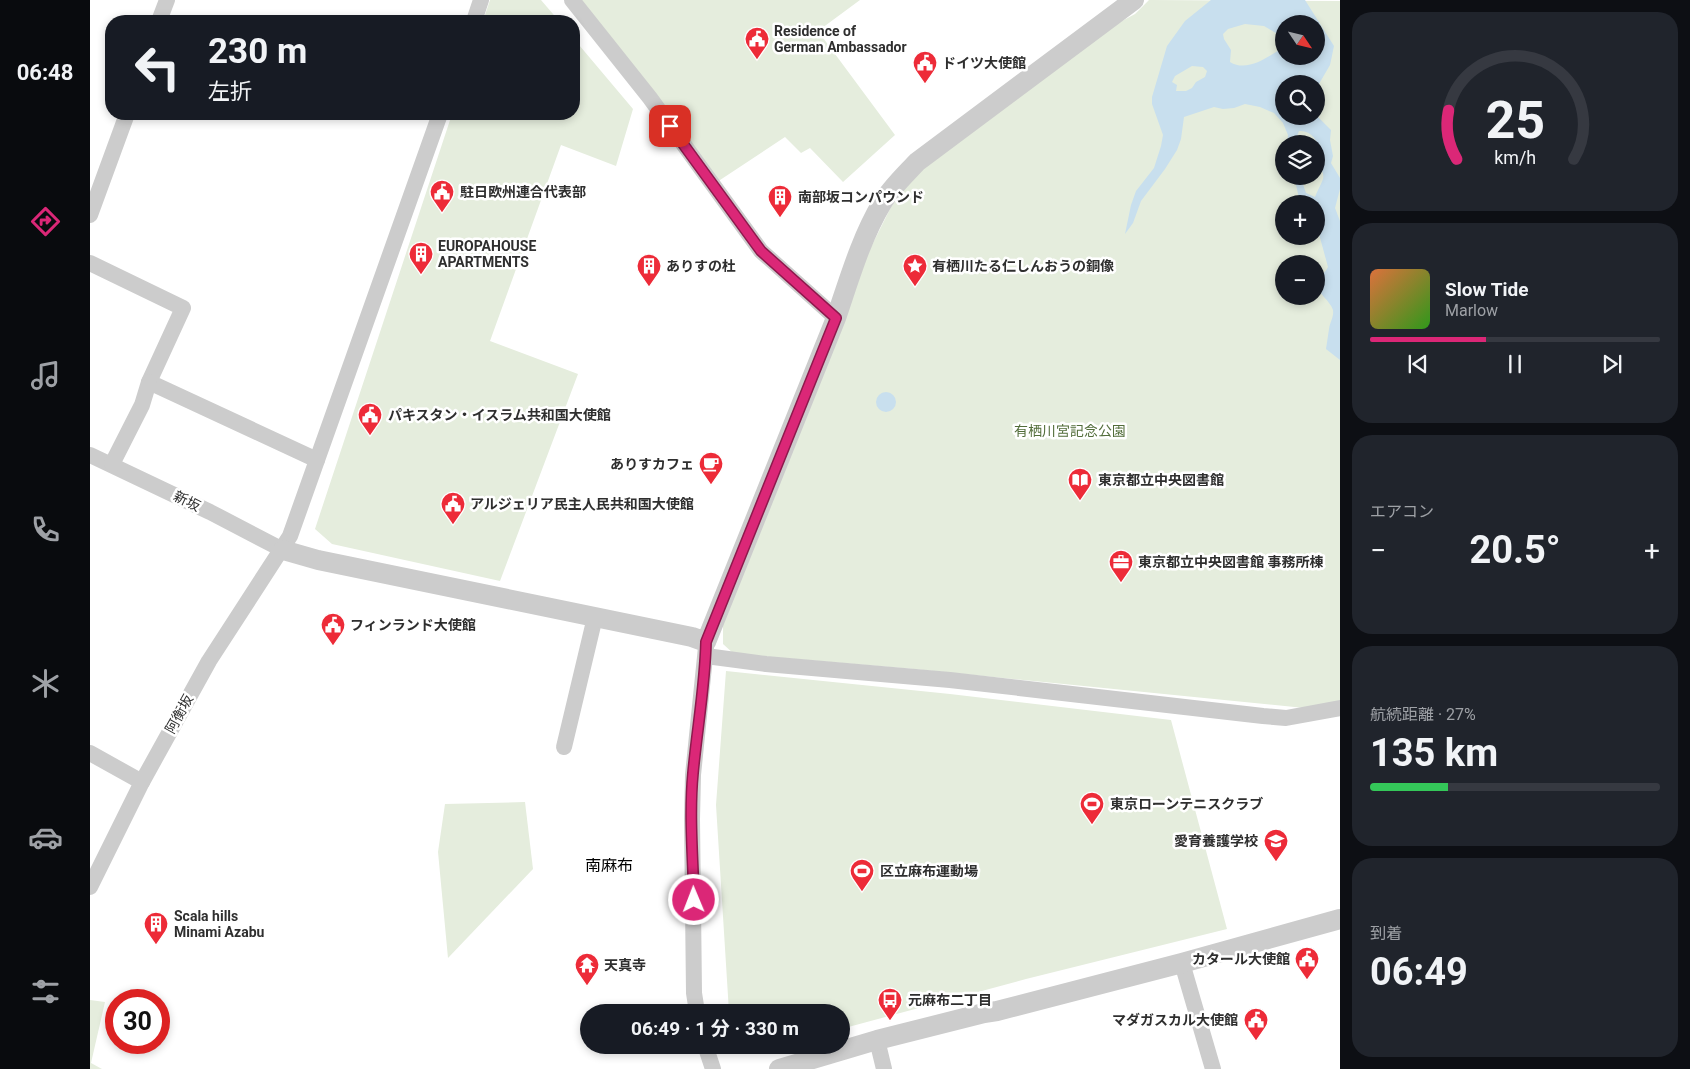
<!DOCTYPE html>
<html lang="ja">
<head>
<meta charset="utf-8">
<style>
  :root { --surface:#171b24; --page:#20242c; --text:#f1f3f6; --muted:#9ea1a6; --line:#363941; --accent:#db2777 }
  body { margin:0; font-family:Roboto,"Noto Sans JP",sans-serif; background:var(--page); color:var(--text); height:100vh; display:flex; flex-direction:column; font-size:19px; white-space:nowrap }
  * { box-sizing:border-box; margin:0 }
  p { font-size:16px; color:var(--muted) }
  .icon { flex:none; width:28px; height:28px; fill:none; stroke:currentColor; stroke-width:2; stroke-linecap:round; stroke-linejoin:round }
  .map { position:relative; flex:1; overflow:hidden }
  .panel { display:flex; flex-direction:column; gap:12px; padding:12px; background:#0d0f14; width:350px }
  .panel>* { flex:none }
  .banner { position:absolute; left:15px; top:15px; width:475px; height:105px; border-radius:20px; box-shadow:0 2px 8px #0003; background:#171b24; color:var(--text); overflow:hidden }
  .needle { width:32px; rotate:125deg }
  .controls { position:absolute; left:1185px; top:15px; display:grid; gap:10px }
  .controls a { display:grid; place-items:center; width:50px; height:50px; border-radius:50%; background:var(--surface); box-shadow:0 2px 8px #0003; font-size:25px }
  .speed { position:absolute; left:15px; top:989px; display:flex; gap:10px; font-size:25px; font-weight:700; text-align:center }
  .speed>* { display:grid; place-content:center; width:65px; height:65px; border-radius:50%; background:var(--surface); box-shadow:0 2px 8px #0003; line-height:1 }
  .speed .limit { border:8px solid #d22; background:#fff; color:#111 }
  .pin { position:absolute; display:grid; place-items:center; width:42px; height:42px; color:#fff; margin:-21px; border-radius:10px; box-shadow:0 2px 8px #0006 }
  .me { position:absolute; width:55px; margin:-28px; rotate:359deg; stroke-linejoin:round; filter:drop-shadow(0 0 4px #0008) }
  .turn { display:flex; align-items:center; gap:18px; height:105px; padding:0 20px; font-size:22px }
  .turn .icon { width:65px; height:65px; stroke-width:2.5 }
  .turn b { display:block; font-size:35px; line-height:42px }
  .big { font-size:38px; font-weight:700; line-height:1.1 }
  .panel .widget { flex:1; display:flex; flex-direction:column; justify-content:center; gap:8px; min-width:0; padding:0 18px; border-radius:20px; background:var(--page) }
  .panel .dial { align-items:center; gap:0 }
  .dial svg { height:130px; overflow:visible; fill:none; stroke:var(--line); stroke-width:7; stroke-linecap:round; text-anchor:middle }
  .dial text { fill:var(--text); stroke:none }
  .song { display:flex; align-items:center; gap:15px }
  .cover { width:60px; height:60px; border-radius:8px; background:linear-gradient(135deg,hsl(20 70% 55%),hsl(110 70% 35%)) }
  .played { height:5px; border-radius:2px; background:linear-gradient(90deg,var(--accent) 40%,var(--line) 40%) }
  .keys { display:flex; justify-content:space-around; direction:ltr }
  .heat { display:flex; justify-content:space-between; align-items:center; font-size:28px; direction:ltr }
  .charge { height:8px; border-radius:4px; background:linear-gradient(90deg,#34c759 27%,var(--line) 0) }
  .trip { position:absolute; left:490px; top:1004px; width:270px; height:50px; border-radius:25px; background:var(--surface); box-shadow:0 2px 8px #0003; font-weight:700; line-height:50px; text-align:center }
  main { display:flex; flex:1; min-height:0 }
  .tabs { display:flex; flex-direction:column; width:90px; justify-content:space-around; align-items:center; background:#090b0e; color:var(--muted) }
  .tabs .icon { width:35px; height:35px }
  .tabs .active { color:var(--accent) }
  .tabs b { font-size:22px; color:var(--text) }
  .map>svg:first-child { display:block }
  .green { fill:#e5eddd; fill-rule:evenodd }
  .water { fill:#c8dfee; fill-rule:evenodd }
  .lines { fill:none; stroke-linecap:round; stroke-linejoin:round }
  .minor { stroke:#ccc; stroke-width:16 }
  .tertiary { stroke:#ccc; stroke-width:20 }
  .route-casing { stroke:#8e194d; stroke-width:12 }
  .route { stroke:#db2777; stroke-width:9 }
  .labels { text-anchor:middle; stroke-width:5; stroke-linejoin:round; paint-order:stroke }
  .poi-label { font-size:14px; font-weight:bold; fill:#2f2f2f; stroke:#fff; text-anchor:start }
  .park-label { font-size:14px; fill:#526d3a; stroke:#fff }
  .street-label { font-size:14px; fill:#2f2f2f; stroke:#fff }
  .quarter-label { font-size:16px; fill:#000; stroke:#fff }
</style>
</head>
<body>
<main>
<nav class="tabs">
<b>06:48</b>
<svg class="icon active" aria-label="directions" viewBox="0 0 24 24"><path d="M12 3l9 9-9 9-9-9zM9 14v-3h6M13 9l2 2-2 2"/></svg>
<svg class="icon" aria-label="music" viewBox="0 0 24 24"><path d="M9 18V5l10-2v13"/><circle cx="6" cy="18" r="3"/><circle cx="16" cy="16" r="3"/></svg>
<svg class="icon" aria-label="phone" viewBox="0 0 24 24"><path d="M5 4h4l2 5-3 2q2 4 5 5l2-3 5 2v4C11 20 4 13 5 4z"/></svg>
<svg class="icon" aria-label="climate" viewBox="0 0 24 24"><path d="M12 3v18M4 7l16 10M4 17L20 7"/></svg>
<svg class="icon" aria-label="car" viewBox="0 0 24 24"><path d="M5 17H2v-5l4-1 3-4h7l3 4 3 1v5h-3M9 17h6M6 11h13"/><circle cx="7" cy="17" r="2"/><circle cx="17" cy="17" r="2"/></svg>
<svg class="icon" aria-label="filters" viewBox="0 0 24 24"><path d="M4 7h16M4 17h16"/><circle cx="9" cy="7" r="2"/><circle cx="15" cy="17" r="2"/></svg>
</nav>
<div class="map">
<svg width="1250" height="1069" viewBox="0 0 1250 1069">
  <rect width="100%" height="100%" fill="#fff"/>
  <g class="green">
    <polygon points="400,0 451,0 469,21 393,21"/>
    <polygon points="487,0 770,0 728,31 805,135 753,182 720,148 711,153 695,137 627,182"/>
    <path d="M1059,0L1250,1V702L1224,709L824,669L644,654L633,644V620L779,251L801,207L831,167L1019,28L1045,14ZM1194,24H1226V56H1194ZM1194,84H1226V116H1194ZM1194,144H1226V176H1194ZM1194,204H1226V236H1194ZM1194,264H1226V296H1194Z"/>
    <polygon points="484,39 543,109 526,166 471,145 400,341 488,374 410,581 242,544 225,529 362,114 484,114"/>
    <polygon points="636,671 860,694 1081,720 1137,929 936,979 751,1029 751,1012 639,1012 626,805"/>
    <polygon points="435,802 443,869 358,958 348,852 355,804"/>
    <polygon points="0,1000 15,1002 1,1063 12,1069 0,1069"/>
  </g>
  <g class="water">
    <path d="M1121,0H1215L1244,46L1240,65L1226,89V84H1194V116H1226V115L1241,130L1240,140L1243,156L1241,163L1250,178V189L1245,208L1250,221V360L1236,349C1237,342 1238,336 1239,329C1240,322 1244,317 1243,310C1240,300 1227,294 1228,283C1228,276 1236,273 1238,267L1226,223V204H1214L1209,198L1204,176H1210L1216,193L1225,197C1227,191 1231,185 1233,179C1235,171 1228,167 1227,160C1227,157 1229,154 1229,152C1228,140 1221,130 1209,131L1204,144H1197L1198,135L1193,123L1184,113L1170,107L1155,104L1144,108L1133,109L1124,107L1094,117L1091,139L1087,150L1075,169L1051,201L1043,223L1035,234L1041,205L1046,191L1064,168L1071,146L1073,135L1062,104V97L1077,46L1095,21ZM1155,24L1174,26L1194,38V24H1226V56H1194V47C1179,56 1158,73 1140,62L1141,50L1134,39L1133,34L1138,29ZM1102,66L1113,67L1117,71L1115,77L1106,82L1102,88L1096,91H1086L1087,85L1082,82L1085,76Z"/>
    <circle cx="796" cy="402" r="10"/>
  </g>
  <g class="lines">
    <g class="minor">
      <polyline points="482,0 560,98 671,251 746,318"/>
      <polyline points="69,21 77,0"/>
      <polyline points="384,21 391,0"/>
      <polyline points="0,215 37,114"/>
      <polyline points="0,263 93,308 59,382 227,460"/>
      <polyline points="0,455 120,512 193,550"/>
      <polyline points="22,464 52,405 59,382"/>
      <polyline points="616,656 676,664 860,680 1173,716 1196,718 1250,708"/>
      <polyline points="474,747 505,617"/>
      <polyline points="0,753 52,782"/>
      <polyline points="0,887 52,782 119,661 200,536 350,114"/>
      <polyline points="1092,963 1123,1069"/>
      <polyline points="607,1012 604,993 602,819 603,775 616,647"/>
      <polyline points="787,1040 794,1069"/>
      <polyline points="615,1045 623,1069"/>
    </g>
    <g class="tertiary">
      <path d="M193,550L228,560L602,637L616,642L746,318C759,280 771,238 792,203C801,188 815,175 827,162L1044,0"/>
      <polyline points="689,1069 787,1040 894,1013 907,1011 1092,963 1250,919"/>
    </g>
  </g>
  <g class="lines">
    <defs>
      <path id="route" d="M580,126L671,251L746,318L616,642C615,686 607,729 603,773C599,815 603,858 604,900"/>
    </defs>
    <use href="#route" class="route-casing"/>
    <use href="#route" class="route"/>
  </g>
  <defs>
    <symbol id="civic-pin" viewBox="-11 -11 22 30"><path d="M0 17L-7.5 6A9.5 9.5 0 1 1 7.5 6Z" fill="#ed2b38" stroke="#fff"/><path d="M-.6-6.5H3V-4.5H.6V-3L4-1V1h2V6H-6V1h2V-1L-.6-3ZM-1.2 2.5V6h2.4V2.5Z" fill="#fff"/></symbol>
    <symbol id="building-pin" viewBox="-11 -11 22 30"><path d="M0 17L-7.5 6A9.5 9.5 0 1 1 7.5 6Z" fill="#ed2b38" stroke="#fff"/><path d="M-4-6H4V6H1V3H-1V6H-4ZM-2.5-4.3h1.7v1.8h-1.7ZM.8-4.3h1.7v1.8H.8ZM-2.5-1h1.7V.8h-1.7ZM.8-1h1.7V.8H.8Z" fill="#fff"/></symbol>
    <symbol id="sight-pin" viewBox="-11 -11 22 30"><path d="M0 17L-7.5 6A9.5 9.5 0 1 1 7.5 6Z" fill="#ed2b38" stroke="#fff"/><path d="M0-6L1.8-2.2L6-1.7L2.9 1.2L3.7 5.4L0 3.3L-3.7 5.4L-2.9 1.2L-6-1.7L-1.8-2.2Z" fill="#fff"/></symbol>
    <symbol id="cafe-pin" viewBox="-11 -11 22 30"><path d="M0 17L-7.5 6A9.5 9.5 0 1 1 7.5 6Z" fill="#ed2b38" stroke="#fff"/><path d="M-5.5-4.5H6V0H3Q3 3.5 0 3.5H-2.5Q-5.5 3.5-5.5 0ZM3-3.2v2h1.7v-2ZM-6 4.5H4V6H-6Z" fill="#fff"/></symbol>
    <symbol id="library-pin" viewBox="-11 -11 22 30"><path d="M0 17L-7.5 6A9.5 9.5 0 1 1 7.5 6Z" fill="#ed2b38" stroke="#fff"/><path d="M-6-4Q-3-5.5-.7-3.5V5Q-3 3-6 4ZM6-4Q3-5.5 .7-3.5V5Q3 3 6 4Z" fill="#fff"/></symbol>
    <symbol id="office-pin" viewBox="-11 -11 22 30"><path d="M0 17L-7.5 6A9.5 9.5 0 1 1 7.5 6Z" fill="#ed2b38" stroke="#fff"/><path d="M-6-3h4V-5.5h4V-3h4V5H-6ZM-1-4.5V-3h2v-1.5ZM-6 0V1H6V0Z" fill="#fff"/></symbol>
    <symbol id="stadium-pin" viewBox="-11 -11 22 30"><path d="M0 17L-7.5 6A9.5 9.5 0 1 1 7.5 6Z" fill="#ed2b38" stroke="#fff"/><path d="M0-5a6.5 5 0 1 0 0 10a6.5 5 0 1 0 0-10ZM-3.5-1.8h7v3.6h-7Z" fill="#fff"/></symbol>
    <symbol id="school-pin" viewBox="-11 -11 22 30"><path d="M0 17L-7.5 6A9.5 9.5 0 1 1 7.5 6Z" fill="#ed2b38" stroke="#fff"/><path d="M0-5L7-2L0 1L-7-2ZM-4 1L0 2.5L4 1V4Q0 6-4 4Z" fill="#fff"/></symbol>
    <symbol id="temple-pin" viewBox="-11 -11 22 30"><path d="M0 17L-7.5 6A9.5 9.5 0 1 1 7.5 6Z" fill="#ed2b38" stroke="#fff"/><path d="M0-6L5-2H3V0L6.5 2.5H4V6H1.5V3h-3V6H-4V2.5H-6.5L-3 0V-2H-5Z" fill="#fff"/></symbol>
    <symbol id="bus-pin" viewBox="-11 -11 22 30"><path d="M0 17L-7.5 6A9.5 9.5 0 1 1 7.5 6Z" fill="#ed2b38" stroke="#fff"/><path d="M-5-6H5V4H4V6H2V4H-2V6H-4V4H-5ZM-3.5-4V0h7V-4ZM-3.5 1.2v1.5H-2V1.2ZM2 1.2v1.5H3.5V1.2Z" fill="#fff"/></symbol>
  </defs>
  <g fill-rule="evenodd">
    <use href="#civic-pin" x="653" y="25" width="28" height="38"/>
    <use href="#civic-pin" x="821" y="49" width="28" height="38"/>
    <use href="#civic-pin" x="338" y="178" width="28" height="38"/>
    <use href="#building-pin" x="676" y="183" width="28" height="38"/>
    <use href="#building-pin" x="317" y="240" width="28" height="38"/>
    <use href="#building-pin" x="545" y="252" width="28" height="38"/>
    <use href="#sight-pin" x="811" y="252" width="28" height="38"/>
    <use href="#civic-pin" x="266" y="401" width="28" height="38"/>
    <use href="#cafe-pin" x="607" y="450" width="28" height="38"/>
    <use href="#library-pin" x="976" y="466" width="28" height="38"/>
    <use href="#civic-pin" x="349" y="490" width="28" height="38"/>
    <use href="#office-pin" x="1017" y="548" width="28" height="38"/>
    <use href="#civic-pin" x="229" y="611" width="28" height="38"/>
    <use href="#stadium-pin" x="988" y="790" width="28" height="38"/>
    <use href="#school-pin" x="1172" y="827" width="28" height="38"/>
    <use href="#stadium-pin" x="758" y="857" width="28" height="38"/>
    <use href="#building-pin" x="52" y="910" width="28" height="38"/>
    <use href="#civic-pin" x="1203" y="945" width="28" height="38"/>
    <use href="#temple-pin" x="483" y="951" width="28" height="38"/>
    <use href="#bus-pin" x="786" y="986" width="28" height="38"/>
    <use href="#civic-pin" x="1152" y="1006" width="28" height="38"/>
  </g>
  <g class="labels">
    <g class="poi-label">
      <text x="684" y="36">Residence of<tspan x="684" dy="16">German Ambassador</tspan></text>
      <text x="852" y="68">ドイツ大使館</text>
      <text x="370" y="197">駐日欧州連合代表部</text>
      <text x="708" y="202">南部坂コンパウンド</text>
      <text x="348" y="251">EUROPAHOUSE<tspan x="348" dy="16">APARTMENTS</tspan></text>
      <text x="576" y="271">ありすの杜</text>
      <text x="842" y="271">有栖川たる仁しんおうの銅像</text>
      <text x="298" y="420">パキスタン・イスラム共和国大使館</text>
      <text x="604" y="469" text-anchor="end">ありすカフェ</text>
      <text x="1008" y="485">東京都立中央図書館</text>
      <text x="380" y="509">アルジェリア民主人民共和国大使館</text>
      <text x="1048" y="567">東京都立中央図書館 事務所棟</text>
      <text x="260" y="630">フィンランド大使館</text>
      <text x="1020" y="809">東京ローンテニスクラブ</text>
      <text x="1168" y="846" text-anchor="end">愛育養護学校</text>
      <text x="790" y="876">区立麻布運動場</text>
      <text x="84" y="921">Scala hills<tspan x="84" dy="16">Minami Azabu</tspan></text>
      <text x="1200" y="964" text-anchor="end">カタール大使館</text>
      <text x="514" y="970">天真寺</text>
      <text x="818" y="1005">元麻布二丁目</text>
      <text x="1148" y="1025" text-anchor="end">マダガスカル大使館</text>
    </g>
    <g class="park-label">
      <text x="980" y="436">有栖川宮記念公園</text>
    </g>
    <g class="street-label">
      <text transform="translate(97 501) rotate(26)" y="5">新坂</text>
      <text transform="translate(89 714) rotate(-61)" y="5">阿衡坂</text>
    </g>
    <g class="quarter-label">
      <text x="519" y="871">南麻布</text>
    </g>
  </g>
</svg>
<div class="controls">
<a><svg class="needle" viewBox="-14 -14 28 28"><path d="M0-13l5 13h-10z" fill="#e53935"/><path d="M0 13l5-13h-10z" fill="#9ea1a6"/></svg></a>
<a><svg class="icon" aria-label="search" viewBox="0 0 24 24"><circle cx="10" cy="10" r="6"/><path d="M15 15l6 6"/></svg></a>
<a><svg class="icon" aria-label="layers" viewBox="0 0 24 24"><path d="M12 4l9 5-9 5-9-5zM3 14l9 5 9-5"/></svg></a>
<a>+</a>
<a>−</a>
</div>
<div class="speed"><div class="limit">30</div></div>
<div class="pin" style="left:580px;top:126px;background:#d93025"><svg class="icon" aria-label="arrive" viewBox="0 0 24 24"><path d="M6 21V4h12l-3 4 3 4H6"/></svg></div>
<svg class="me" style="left:604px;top:900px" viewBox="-20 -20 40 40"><circle r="17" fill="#db2777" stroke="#fff" stroke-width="3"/><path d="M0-11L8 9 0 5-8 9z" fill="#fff"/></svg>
<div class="trip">06:49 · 1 分 · 330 m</div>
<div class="banner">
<div class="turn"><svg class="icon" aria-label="left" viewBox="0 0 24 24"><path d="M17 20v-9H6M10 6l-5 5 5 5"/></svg><div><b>230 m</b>左折</div></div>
</div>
</div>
<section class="panel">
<div class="widget dial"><svg viewBox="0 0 100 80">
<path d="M14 69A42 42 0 1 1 86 69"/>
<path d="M14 69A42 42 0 0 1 9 39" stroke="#db2777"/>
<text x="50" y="56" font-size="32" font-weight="700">25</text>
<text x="50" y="72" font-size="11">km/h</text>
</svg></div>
<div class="widget">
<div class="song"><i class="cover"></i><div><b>Slow Tide</b><p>Marlow</p></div></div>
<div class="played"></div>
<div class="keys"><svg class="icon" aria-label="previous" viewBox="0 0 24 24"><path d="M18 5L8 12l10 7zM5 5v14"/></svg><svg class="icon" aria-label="pause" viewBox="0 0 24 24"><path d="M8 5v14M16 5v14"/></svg><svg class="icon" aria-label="next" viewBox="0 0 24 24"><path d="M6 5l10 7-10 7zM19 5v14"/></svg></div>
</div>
<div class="widget"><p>エアコン</p>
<div class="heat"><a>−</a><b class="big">20.5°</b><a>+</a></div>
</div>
<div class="widget"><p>航続距離 · 27%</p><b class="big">135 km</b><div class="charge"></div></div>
<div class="widget"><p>到着</p><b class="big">06:49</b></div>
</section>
</main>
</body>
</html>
